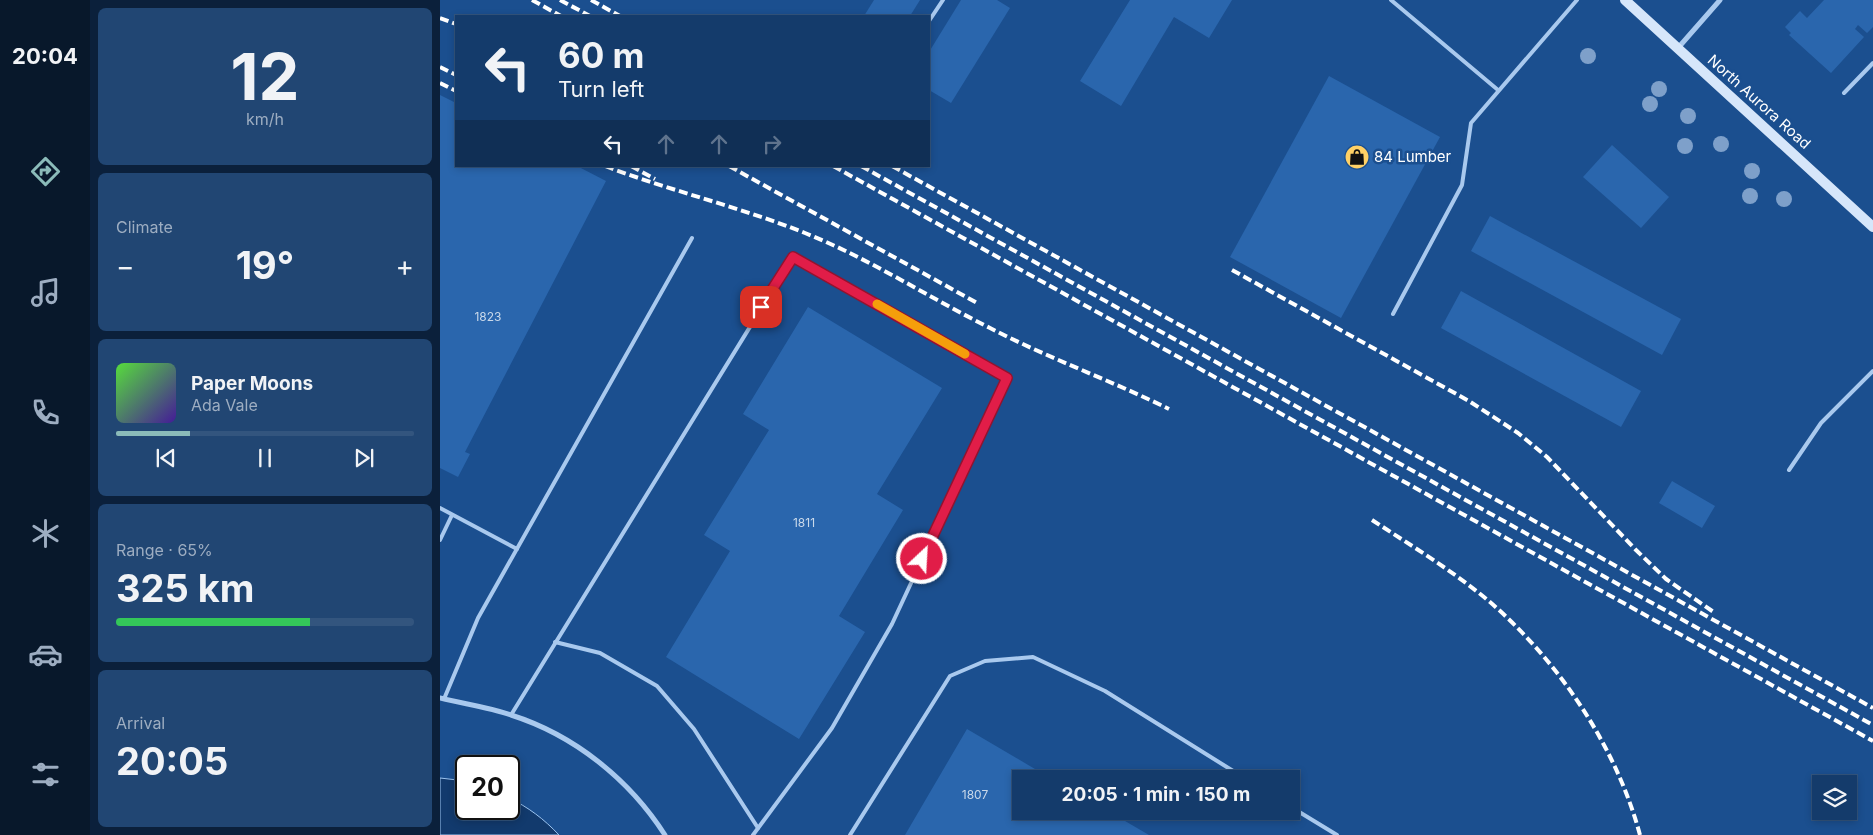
<!DOCTYPE html>
<html lang="en">
<head>
<meta charset="utf-8">
<style>
  :root { --surface:#143b6b; --page:#214673; --text:#f1f3f6; --muted:#9dadc1; --line:#33557e; --accent:#8bbbb9 }
  body { margin:0; font-family:Inter,sans-serif; background:var(--page); color:var(--text); height:100vh; display:flex; flex-direction:column; font-size:19px; white-space:nowrap }
  * { box-sizing:border-box; margin:0 }
  p { font-size:16px; color:var(--muted) }
  .icon { flex:none; width:28px; height:28px; fill:none; stroke:currentColor; stroke-width:2; stroke-linecap:round; stroke-linejoin:round }
  .map { position:relative; flex:1; overflow:hidden }
  .side { display:flex; flex-direction:column; gap:8px; padding:8px; background:#0b203b; width:350px }
  .side>* { flex:none }
  .banner { position:absolute; left:15px; top:15px; width:475px; height:152px; border-radius:0px; box-shadow:0 2px 8px #0003,0 0 0 1px var(--line); background:#143b6b; color:var(--text); overflow:hidden }
  .fabs { position:absolute; left:1372px; top:775px; display:grid; gap:10px }
  .fabs a { display:grid; place-items:center; width:45px; height:45px; border-radius:0px; background:var(--surface); box-shadow:0 2px 8px #0003,0 0 0 1px var(--line); font-size:25px }
  .speed { position:absolute; left:15px; top:755px; display:flex; gap:10px; font-size:25px; font-weight:700; text-align:center }
  .speed>* { display:grid; place-content:center; width:65px; height:65px; border-radius:50%; background:var(--surface); box-shadow:0 2px 8px #0003,0 0 0 1px var(--line); line-height:1 }
  .speed .limit { border:2px solid #111; border-radius:8px; background:#fff; color:#111 }
  .pin { position:absolute; display:grid; place-items:center; width:42px; height:42px; color:#fff; margin:-21px; border-radius:10px; box-shadow:0 2px 8px #0006 }
  .me { position:absolute; width:55px; margin:-28px; rotate:25deg; stroke-linejoin:round; filter:drop-shadow(0 0 4px #0008) }
  .turn { display:flex; align-items:center; gap:18px; height:105px; padding:0 20px; font-size:22px }
  .turn .icon { width:65px; height:65px; stroke-width:2.5 }
  .turn b { display:block; font-size:35px; line-height:42px }
  .lanes { display:flex; align-items:center; height:48px; padding:0 20px; background:#0003; justify-content:center; gap:25px; direction:ltr }
  .lanes .off { opacity:.35 }
  .big { font-size:38px; font-weight:700; line-height:1.1 }
  .side .widget { flex:1; display:flex; flex-direction:column; justify-content:center; gap:8px; min-width:0; padding:0 18px; border-radius:8px; background:var(--page) }
  .side .dial { align-items:center; gap:0 }
  .dial b { font-size:65px; line-height:1 }
  .song { display:flex; align-items:center; gap:15px }
  .cover { width:60px; height:60px; border-radius:8px; background:linear-gradient(135deg,hsl(110 70% 55%),hsl(260 70% 35%)) }
  .played { height:5px; border-radius:2px; background:linear-gradient(90deg,var(--accent) 25%,var(--line) 25%) }
  .keys { display:flex; justify-content:space-around; direction:ltr }
  .heat { display:flex; justify-content:space-between; align-items:center; font-size:28px; direction:ltr }
  .charge { height:8px; border-radius:4px; background:linear-gradient(90deg,#34c759 65%,var(--line) 0) }
  .trip { position:absolute; left:572px; top:770px; width:288px; height:50px; border-radius:0px; background:var(--surface); box-shadow:0 2px 8px #0003,0 0 0 1px var(--line); font-weight:700; line-height:50px; text-align:center }
  main { display:flex; flex:1; min-height:0 }
  .dock { display:flex; flex-direction:column; width:90px; justify-content:space-around; align-items:center; background:#08182b; color:var(--muted) }
  .dock .icon { width:35px; height:35px }
  .dock .current { color:var(--accent) }
  .dock b { font-size:22px; color:var(--text) }
  .map>svg:first-child { display:block }
  .water { fill:#123a6d; stroke:#9cc4f0 }
  .building { fill:#2a66ad }
  .lines { fill:none; stroke-linecap:round; stroke-linejoin:round }
  .lane { stroke:#a9c9ee; stroke-width:4 }
  .street { stroke:#a9c9ee; stroke-width:5 }
  .secondary { stroke:#d6e6fa; stroke-width:10 }
  .rail { stroke:#fff; stroke-width:4; stroke-dasharray:9 4; stroke-linecap:butt }
  .tree { fill:#7ea0ca }
  .route-casing { stroke:#92132f; stroke-width:12 }
  .route { stroke:#e11d48; stroke-width:9 }
  .slow { stroke:#f59e0b; stroke-width:9 }
  .labels { text-anchor:middle; stroke-width:5; stroke-linejoin:round; paint-order:stroke }
  .number-label { font-size:12px; fill:#cad9ea }
  .street-label { font-size:15px; fill:#fff; stroke:#1b4f8f }
  .poi-label { font-size:15px; fill:#fff; stroke:#1b4f8f; text-anchor:start }
</style>
</head>
<body>
<main>
<nav class="dock">
<b>20:04</b>
<svg class="icon current" aria-label="directions" viewBox="0 0 24 24"><path d="M12 3l9 9-9 9-9-9zM9 14v-3h6M13 9l2 2-2 2"/></svg>
<svg class="icon" aria-label="music" viewBox="0 0 24 24"><path d="M9 18V5l10-2v13"/><circle cx="6" cy="18" r="3"/><circle cx="16" cy="16" r="3"/></svg>
<svg class="icon" aria-label="phone" viewBox="0 0 24 24"><path d="M5 4h4l2 5-3 2q2 4 5 5l2-3 5 2v4C11 20 4 13 5 4z"/></svg>
<svg class="icon" aria-label="climate" viewBox="0 0 24 24"><path d="M12 3v18M4 7l16 10M4 17L20 7"/></svg>
<svg class="icon" aria-label="car" viewBox="0 0 24 24"><path d="M5 17H2v-5l4-1 3-4h7l3 4 3 1v5h-3M9 17h6M6 11h13"/><circle cx="7" cy="17" r="2"/><circle cx="17" cy="17" r="2"/></svg>
<svg class="icon" aria-label="filters" viewBox="0 0 24 24"><path d="M4 7h16M4 17h16"/><circle cx="9" cy="7" r="2"/><circle cx="15" cy="17" r="2"/></svg>
</nav>
<section class="side">
<div class="widget dial"><b>12</b><p>km/h</p></div>
<div class="widget"><p>Climate</p>
<div class="heat"><a>−</a><b class="big">19°</b><a>+</a></div>
</div>
<div class="widget">
<div class="song"><i class="cover"></i><div><b>Paper Moons</b><p>Ada Vale</p></div></div>
<div class="played"></div>
<div class="keys"><svg class="icon" aria-label="previous" viewBox="0 0 24 24"><path d="M18 5L8 12l10 7zM5 5v14"/></svg><svg class="icon" aria-label="pause" viewBox="0 0 24 24"><path d="M8 5v14M16 5v14"/></svg><svg class="icon" aria-label="next" viewBox="0 0 24 24"><path d="M6 5l10 7-10 7zM19 5v14"/></svg></div>
</div>
<div class="widget"><p>Range · 65%</p><b class="big">325 km</b><div class="charge"></div></div>
<div class="widget"><p>Arrival</p><b class="big">20:05</b></div>
</section>
<div class="map">
<svg width="1433" height="835" viewBox="0 0 1433 835">
  <rect width="100%" height="100%" fill="#1b4f8f"/>
  <path class="water" d="M0,778L26,781V809H69V798C88,807 104,819 119,835H0Z"/>
  <g class="building">
    <polygon points="434,0 480,0 470,16 424,16"/>
    <polygon points="521,0 557,0 570,8 511,103 489,90 489,52"/>
    <polygon points="690,0 792,0 769,38 734,17 681,106 640,81"/>
    <polygon points="1384,0 1433,0 1433,27 1427,33 1418,25 1415,29 1424,37 1391,73 1349,35 1351,33 1345,27 1360,11 1367,18"/>
    <polygon points="889,76 1000,137 901,318 790,257"/>
    <polygon points="0,95 16,103 16,166 137,166 166,181 25,452 30,454 18,477 0,468"/>
    <polygon points="1172,145 1229,197 1201,228 1143,177"/>
    <polygon points="1050,216 1241,319 1222,355 1031,251"/>
    <polygon points="1021,291 1201,391 1181,427 1001,328"/>
    <polygon points="368,307 502,388 437,494 463,510 399,616 425,632 359,739 226,657 290,551 264,535 329,430 303,414"/>
    <polygon points="1232,481 1275,506 1262,528 1219,503"/>
    <polygon points="527,729 612,779 581,779 581,811 668,811 709,835 465,835"/>
  </g>
  <g class="lines">
    <g class="lane">
      <polyline points="951,0 1058,90"/>
      <polyline points="489,21 503,0"/>
      <polyline points="1404,93 1433,63"/>
      <polyline points="953,314 1022,185 1031,123 1137,0"/>
      <polyline points="1349,470 1381,423 1433,371"/>
      <polyline points="0,508 77,549"/>
      <polyline points="0,540 12,515"/>
      <polyline points="115,642 160,653 217,686 254,729 318,828"/>
      <polyline points="4,699 38,618 252,238"/>
      <polyline points="71,715 353,257 567,377 452,624 392,728 313,835"/>
      <polyline points="851,807 897,835"/>
      <polyline points="410,835 510,676 545,661 593,657 665,691 806,779"/>
    </g>
    <g class="street">
      <polyline points="1238,48 1280,0"/>
      <path d="M0,698C24,704 48,707 71,715C134,735 189,779 225,835"/>
    </g>
    <polyline class="secondary" points="1185,0 1433,227"/>
    <g class="rail">
      <polyline points="92,0 121,16"/>
      <polyline points="120,0 150,16"/>
      <polyline points="151,0 180,16"/>
      <polyline points="0,18 16,24"/>
      <polyline points="0,67 16,75"/>
      <polyline points="0,83 16,91"/>
      <path d="M165,166C231,191 300,207 365,233C430,259 488,297 550,328C608,358 670,380 729,409"/>
      <polyline points="191,166 215,179"/>
      <polyline points="289,166 539,304"/>
      <polyline points="393,166 1433,741"/>
      <polyline points="421,166 1433,725"/>
      <polyline points="452,166 1433,708"/>
      <polyline points="792,270 1029,401 1078,433 1107,457 1196,550 1226,579 1275,613"/>
      <path d="M932,520C972,546 1013,571 1050,602C1119,662 1176,746 1200,835"/>
    </g>
  </g>
  <g class="tree">
    <circle cx="1148" cy="56" r="8"/>
    <circle cx="1219" cy="89" r="8"/>
    <circle cx="1210" cy="104" r="8"/>
    <circle cx="1248" cy="116" r="8"/>
    <circle cx="1281" cy="144" r="8"/>
    <circle cx="1245" cy="146" r="8"/>
    <circle cx="1312" cy="171" r="8"/>
    <circle cx="1310" cy="196" r="8"/>
    <circle cx="1344" cy="199" r="8"/>
  </g>
  <g class="lines">
    <defs>
      <polyline id="route" points="321,307 353,257 567,378 482,559"/>
    </defs>
    <use href="#route" class="route-casing"/>
    <use href="#route" class="route"/>
    <polyline class="slow" points="437,304 525,354"/>
  </g>
  <defs>
    <symbol id="shop-disc" viewBox="-11 -11 22 22"><circle r="9.5" fill="#ffd166" stroke="#1b4f8f"/><path d="M-5-2.5h2.3a2.7 3.5 0 0 1 5.4 0H5L5.5 6h-11ZM-1.5-2.5h3a1.5 2.3 0 0 0-3 0Z" fill="#111"/></symbol>
  </defs>
  <g fill-rule="evenodd">
    <use href="#shop-disc" x="903" y="143" width="28" height="28"/>
  </g>
  <g class="labels">
    <g class="number-label">
      <text x="48" y="321">1823</text>
      <text x="364" y="527">1811</text>
      <text x="535" y="799">1807</text>
    </g>
    <g class="street-label">
      <text transform="translate(1319 102) rotate(42)" y="5">North Aurora Road</text>
    </g>
    <g class="poi-label">
      <text x="934" y="162">84 Lumber</text>
    </g>
  </g>
</svg>
<div class="fabs">
<a><svg class="icon" aria-label="layers" viewBox="0 0 24 24"><path d="M12 4l9 5-9 5-9-5zM3 14l9 5 9-5"/></svg></a>
</div>
<div class="speed"><div class="limit">20</div></div>
<div class="pin" style="left:321px;top:307px;background:#d93025"><svg class="icon" aria-label="arrive" viewBox="0 0 24 24"><path d="M6 21V4h12l-3 4 3 4H6"/></svg></div>
<svg class="me" style="left:482px;top:559px" viewBox="-20 -20 40 40"><circle r="17" fill="#e11d48" stroke="#fff" stroke-width="3"/><path d="M0-11L8 9 0 5-8 9z" fill="#fff"/></svg>
<div class="trip">20:05 · 1 min · 150 m</div>
<div class="banner">
<div class="turn"><svg class="icon" aria-label="left" viewBox="0 0 24 24"><path d="M17 20v-9H6M10 6l-5 5 5 5"/></svg><div><b>60 m</b>Turn left</div></div>
<div class="lanes"><svg class="icon" aria-label="left" viewBox="0 0 24 24"><path d="M17 20v-9H6M10 6l-5 5 5 5"/></svg><svg class="icon off" aria-label="ahead" viewBox="0 0 24 24"><path d="M12 20V5M6 11l6-6 6 6"/></svg><svg class="icon off" aria-label="ahead" viewBox="0 0 24 24"><path d="M12 20V5M6 11l6-6 6 6"/></svg><svg class="icon off" aria-label="right" viewBox="0 0 24 24"><path d="M7 20v-9h11M14 6l5 5-5 5"/></svg></div>
</div>
</div>
</main>
</body>
</html>
